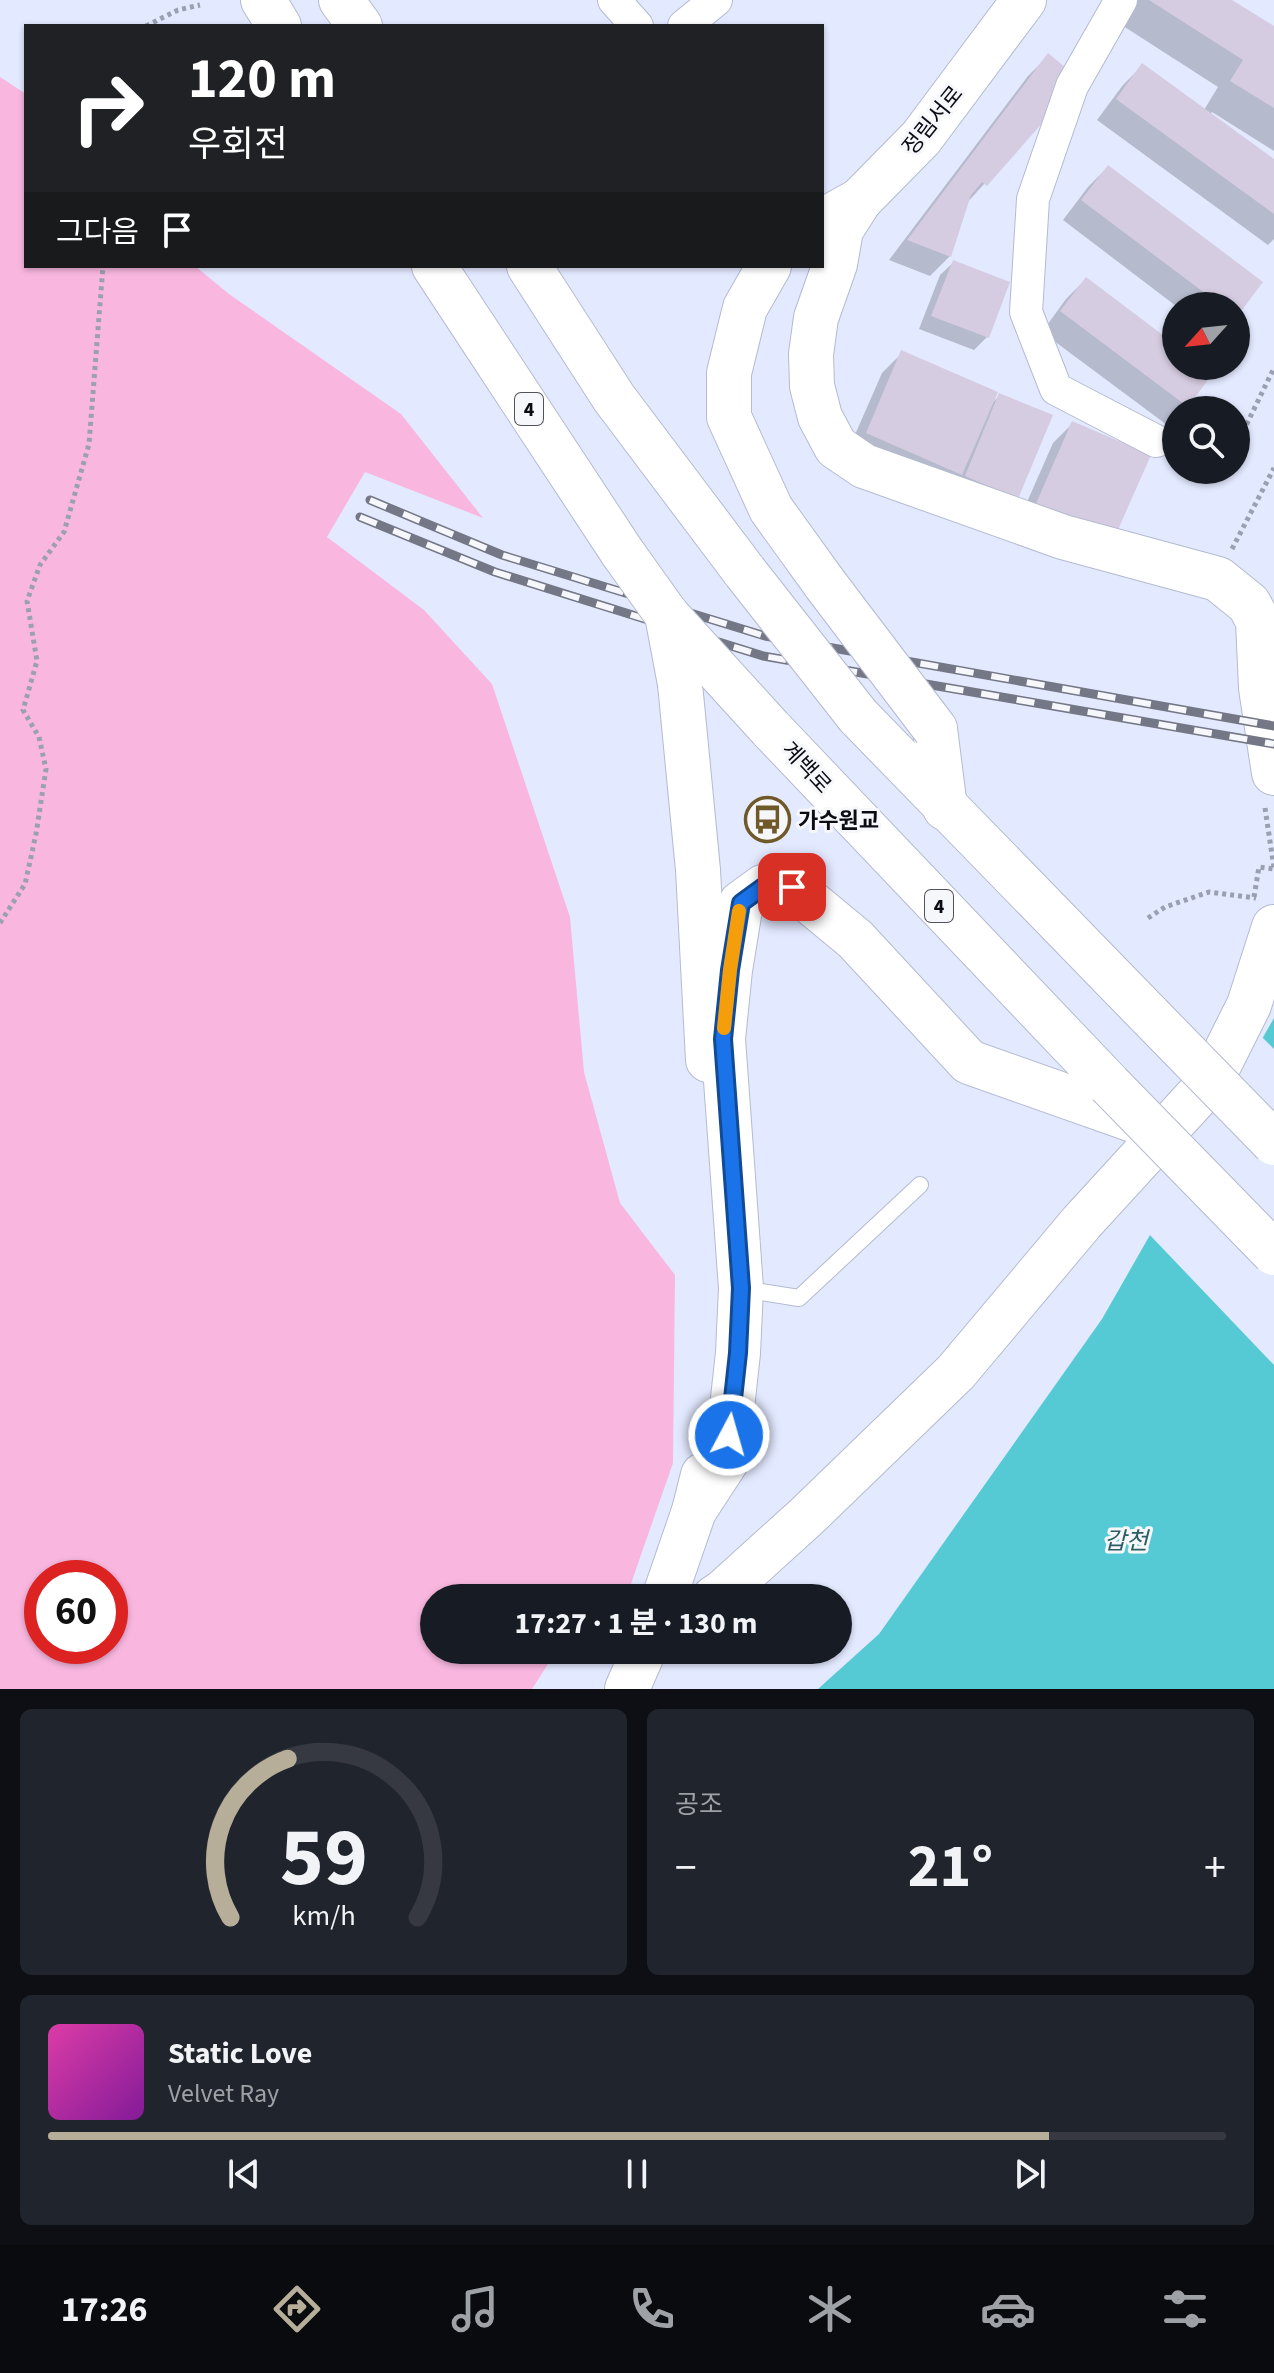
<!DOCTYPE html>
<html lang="ko">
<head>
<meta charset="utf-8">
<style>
  :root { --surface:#171b24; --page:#20242c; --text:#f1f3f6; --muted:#9ea1a6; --line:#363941; --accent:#b7ae9a }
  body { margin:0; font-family:"Source Sans 3","Noto Sans KR",sans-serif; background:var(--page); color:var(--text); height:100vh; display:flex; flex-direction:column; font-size:30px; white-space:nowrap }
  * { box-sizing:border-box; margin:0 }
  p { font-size:26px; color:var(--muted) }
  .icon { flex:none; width:44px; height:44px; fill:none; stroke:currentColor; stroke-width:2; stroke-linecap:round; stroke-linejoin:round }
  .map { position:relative; height:1689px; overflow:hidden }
  .details { display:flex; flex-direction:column; gap:20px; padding:20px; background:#0d0f14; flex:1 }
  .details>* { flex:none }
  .top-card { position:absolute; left:24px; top:24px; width:800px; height:244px; border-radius:0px; box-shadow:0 2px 6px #0004; background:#202124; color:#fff; overflow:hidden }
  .needle { width:52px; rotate:243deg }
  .tools { position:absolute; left:1162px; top:292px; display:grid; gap:16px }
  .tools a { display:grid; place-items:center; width:88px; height:88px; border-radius:50%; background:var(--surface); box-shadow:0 2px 6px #0004; font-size:40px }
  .speed { position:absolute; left:24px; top:1560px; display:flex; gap:16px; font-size:40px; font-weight:700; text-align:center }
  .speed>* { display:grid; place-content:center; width:104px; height:104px; border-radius:50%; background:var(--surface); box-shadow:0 2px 6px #0004; line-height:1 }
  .speed .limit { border:12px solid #d22; background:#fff; color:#111 }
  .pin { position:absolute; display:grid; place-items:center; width:68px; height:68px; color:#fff; margin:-34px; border-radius:16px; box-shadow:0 4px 12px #0006 }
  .me { position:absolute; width:88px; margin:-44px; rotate:6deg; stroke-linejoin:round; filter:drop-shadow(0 0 6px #0008) }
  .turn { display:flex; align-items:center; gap:28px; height:168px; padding:0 32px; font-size:36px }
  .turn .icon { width:104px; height:104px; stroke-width:2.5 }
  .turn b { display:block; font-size:56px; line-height:68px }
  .then { display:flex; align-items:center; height:76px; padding:0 32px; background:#0003; gap:16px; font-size:30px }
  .big { font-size:60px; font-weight:700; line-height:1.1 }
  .details .tile { flex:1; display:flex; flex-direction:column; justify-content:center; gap:12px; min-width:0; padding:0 28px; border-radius:12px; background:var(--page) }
  .details .dial { align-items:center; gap:0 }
  .dial svg { height:208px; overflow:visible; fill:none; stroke:var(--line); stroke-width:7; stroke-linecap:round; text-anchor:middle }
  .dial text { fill:var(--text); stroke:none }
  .song { display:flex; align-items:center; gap:24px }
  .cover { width:96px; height:96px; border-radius:12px; background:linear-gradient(135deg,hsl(320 70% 55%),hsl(290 70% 35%)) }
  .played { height:8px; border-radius:4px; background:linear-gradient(90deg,var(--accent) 85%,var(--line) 85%) }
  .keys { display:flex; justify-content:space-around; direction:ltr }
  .heat { display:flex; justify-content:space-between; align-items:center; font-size:44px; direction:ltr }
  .details .tiles { flex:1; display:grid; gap:20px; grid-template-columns:1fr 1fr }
  .tile:last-child { grid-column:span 2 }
  .trip { position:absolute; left:420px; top:1584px; width:432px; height:80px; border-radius:40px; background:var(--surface); box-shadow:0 2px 6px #0004; font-weight:700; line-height:80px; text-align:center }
  .menu { display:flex; height:128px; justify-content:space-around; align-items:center; background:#090b0e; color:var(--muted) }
  .menu .icon { width:56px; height:56px }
  .menu .current { color:var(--accent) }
  .menu b { font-size:36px; color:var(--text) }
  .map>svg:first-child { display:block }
  .green { fill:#f9b7e0; fill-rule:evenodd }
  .water { fill:#56cad4 }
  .pier { fill:#e3e9ff }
  .shadow { fill:#0003 }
  .building { fill:#d6cce1 }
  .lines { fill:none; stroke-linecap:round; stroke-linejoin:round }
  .lane-casing { stroke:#b4bbd0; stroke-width:18 }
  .street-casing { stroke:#b4bbd0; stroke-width:34 }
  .secondary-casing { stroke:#b4bbd0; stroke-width:46 }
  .primary-casing { stroke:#b4bbd0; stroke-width:46 }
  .path { stroke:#9ba0b1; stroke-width:5; stroke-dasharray:4 4; stroke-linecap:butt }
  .lane { stroke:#fff; stroke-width:16 }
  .street { stroke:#fff; stroke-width:32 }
  .secondary { stroke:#fff; stroke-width:44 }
  .primary { stroke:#fff; stroke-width:44 }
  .rail-casing { stroke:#747785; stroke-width:9 }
  .rail { stroke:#f6f7fb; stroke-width:6; stroke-dasharray:18; stroke-linecap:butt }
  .secondary-bridge-casing { stroke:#b4bbd0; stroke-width:46; stroke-linecap:butt }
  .primary-bridge-casing { stroke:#b4bbd0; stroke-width:46; stroke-linecap:butt }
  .secondary-bridge { stroke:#fff; stroke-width:44 }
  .primary-bridge { stroke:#fff; stroke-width:44 }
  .route-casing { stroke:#114b97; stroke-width:20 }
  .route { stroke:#1a73e8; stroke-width:14 }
  .slow { stroke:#f59e0b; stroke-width:14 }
  .labels { text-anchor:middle; stroke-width:6; stroke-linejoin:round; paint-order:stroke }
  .shield { fill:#f6f7fb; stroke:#525259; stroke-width:2 }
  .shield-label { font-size:20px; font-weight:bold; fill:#0b0c13 }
  .street-label { font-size:22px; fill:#0b0c13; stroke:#f6f7fb }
  .poi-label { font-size:22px; font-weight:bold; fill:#0b0c13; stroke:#f6f7fb; text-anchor:start }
  .water-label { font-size:24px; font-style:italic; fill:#2c5d62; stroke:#f6f7fb }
</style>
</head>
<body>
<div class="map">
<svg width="1274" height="1689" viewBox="0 0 1274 1689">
  <rect width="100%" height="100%" fill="#e3e9ff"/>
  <path class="green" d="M0,77L26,94V266H195L229,294L401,414L483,518L365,472L327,537L424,610L492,684L570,917L584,1072L620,1203L675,1275L673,1463L626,1598H434V1650H557L532,1689H0ZM42,1578H110V1646H42Z"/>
  <polygon class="water" points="1274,1018 1274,1689 818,1689 879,1634 1102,1319"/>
  <polygon class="pier" points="1260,1035 1274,1049 1274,1365 1147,1232"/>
  <g class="shadow">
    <polygon points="1135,0 1229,0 1274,29 1274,151 1212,112 1210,114 1274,161 1274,239 1268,245 1097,120 1123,85 1143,65 1204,110 1218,87 1120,24"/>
    <polygon points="1048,56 1042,120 966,204 950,256 930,276 889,260 1028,76"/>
    <polygon points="1108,167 1260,283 1236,315 1236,306 1176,306 1063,220 1088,187"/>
    <polygon points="954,262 987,337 974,350 919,329 940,275"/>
    <polygon points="1086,279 1176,347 1176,366 1201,366 1186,405 1182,410 1176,410 1176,416 1167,425 1042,332 1066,299"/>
    <polygon points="902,353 990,405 1000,395 1016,498 847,453 882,373"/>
    <polygon points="1073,423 1092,559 1016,527 1053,443"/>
  </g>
  <g class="building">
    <polygon points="1149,0 1232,0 1274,26 1274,108 1230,81 1243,60"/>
    <polygon points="1048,53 1065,67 1044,121 987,186 982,182 971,195 951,257 907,240"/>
    <polygon points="1142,63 1274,159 1274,214 1116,99"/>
    <polygon points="1108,165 1263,282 1236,318 1236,306 1222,306 1081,200"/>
    <polygon points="953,260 1010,282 989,338 931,316"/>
    <polygon points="1086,277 1176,345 1176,366 1204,366 1213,373 1188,407 1060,311"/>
    <polygon points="901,350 998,392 962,475 866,433"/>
    <polygon points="999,393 1053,415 1018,499 965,476"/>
    <polygon points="1072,421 1151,455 1113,541 1035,506"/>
  </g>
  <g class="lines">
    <defs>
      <polyline id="lane" points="742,1289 799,1298 920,1185"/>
      <g id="street">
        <polyline points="614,0 637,26"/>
        <polyline points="1121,0 1072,86 1033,199 1026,312 1056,389 1156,441"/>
        <polyline points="684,26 716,0"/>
      </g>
      <g id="secondary">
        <polyline points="860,200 841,230 835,264 816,318 811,354 812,386 820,417 836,447 864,466 1063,537 1218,579 1249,604 1258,621 1261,688 1274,773"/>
        <polyline points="833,215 860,200 921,138 1024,0"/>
        <polyline points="769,266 745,308 729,373 729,417 771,509 825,584"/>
        <polyline points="680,684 698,870 708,1060"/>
        <polyline points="935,729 945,808"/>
        <polyline points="664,1598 694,1511 703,1475"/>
        <polyline points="714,1598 723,1592 806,1517 956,1372 1082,1222 1211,1081 1249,1005 1274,927"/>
        <polyline points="627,1689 644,1650"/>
      </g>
      <g id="primary">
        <polyline points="263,0 279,26"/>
        <polyline points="341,0 360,26"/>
        <polyline points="434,266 622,552"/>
        <polyline points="529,266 614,398 745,572"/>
        <polyline points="858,716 1150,1016"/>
        <polyline points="770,728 1109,1084"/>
        <polyline points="694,1511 726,1462 738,1353 741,1288 723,1039 730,970 741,903 763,887 792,887 855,939 969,1062 1153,1127"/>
      </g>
    </defs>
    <use href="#lane" class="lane-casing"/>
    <use href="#street" class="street-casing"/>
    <use href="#secondary" class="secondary-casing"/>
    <use href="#primary" class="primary-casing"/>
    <g class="path">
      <polyline points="146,26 178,10 200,5"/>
      <polyline points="1236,446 1274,368"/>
      <polyline points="1220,479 1224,470"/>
      <polyline points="1232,549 1274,468"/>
      <polyline points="1265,808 1274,868"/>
      <polyline points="1254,897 1259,867 1274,869"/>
      <polyline points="1148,918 1165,907 1209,892 1256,898"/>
      <polyline points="0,923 25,884 36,834 46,769 39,737 23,710 37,661 27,601 40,565 64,532 89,444 103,266"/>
    </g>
    <use href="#lane" class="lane"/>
    <use href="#street" class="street"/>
    <use href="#secondary" class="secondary"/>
    <use href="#primary" class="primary"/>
    <defs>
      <g id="rail">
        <polyline points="370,500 502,555 765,636 1274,726"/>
        <polyline points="360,517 495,572 763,656 1274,744"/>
      </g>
    </defs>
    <use href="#rail" class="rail-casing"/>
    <use href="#rail" class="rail"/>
    <defs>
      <g id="secondary-bridge">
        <polyline points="825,584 935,729"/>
        <polyline points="667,615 680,684"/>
      </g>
      <g id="primary-bridge">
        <polyline points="622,552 667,615 770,728"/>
        <polyline points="745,572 858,716"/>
        <polyline points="1150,1016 1274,1143"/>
        <polyline points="1109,1084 1274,1253"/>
      </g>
    </defs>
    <use href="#secondary-bridge" class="secondary-bridge-casing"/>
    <use href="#primary-bridge" class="primary-bridge-casing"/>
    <use href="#secondary-bridge" class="secondary-bridge"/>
    <use href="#primary-bridge" class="primary-bridge"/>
  </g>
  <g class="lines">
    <defs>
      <polyline id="route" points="729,1435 738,1353 741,1288 723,1039 730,970 741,903 763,887 792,887"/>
    </defs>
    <use href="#route" class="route-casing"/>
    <use href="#route" class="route"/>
    <polyline class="slow" points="724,1028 730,970 739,911"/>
  </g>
  <defs>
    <symbol id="bus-ring" viewBox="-11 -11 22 22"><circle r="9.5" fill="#f6f7fb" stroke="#705929" stroke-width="1.5"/><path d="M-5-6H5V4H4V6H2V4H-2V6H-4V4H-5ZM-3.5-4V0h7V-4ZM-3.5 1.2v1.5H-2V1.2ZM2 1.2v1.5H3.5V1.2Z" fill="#705929"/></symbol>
  </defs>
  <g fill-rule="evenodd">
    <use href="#bus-ring" x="742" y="794" width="51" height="51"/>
  </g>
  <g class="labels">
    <g class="shield">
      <rect x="515" y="393" width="28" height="32" rx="6"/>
      <rect x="925" y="890" width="28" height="32" rx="6"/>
    </g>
    <g class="shield-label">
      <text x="529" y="416">4</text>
      <text x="939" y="913">4</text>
    </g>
    <g class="street-label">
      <text transform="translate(932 120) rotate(-51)" y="8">정림서로</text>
      <text transform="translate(807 767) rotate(47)" y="8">계백로</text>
    </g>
    <g class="poi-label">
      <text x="798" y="828">가수원교</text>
    </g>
    <g class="water-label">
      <text x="1126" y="1549">갑천</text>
    </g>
  </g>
</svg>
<div class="tools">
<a><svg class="needle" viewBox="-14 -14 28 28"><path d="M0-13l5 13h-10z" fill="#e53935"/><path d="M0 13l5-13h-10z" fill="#9ea1a6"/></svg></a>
<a><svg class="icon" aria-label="search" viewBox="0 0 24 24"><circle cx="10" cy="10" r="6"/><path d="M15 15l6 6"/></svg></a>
</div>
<div class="speed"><div class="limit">60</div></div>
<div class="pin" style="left:792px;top:887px;background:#d93025"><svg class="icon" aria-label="arrive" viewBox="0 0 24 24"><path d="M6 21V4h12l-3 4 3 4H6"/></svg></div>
<svg class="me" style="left:729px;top:1435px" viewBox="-20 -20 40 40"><circle r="17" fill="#1a73e8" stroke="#fff" stroke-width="3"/><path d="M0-11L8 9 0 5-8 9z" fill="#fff"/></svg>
<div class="trip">17:27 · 1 분 · 130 m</div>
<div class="top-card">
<div class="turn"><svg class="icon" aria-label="right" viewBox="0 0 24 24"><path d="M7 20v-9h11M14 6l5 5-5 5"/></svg><div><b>120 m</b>우회전</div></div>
<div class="then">그다음<svg class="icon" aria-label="arrive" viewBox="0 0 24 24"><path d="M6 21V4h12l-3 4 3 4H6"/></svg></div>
</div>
</div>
<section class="details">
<div class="tiles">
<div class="tile dial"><svg viewBox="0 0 100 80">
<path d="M14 69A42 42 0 1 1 86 69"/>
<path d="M14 69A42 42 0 0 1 36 8" stroke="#b7ae9a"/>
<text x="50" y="56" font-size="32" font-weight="700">59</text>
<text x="50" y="72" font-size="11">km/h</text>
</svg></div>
<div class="tile"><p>공조</p>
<div class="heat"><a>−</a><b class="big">21°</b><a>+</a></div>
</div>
<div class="tile">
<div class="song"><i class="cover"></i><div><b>Static Love</b><p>Velvet Ray</p></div></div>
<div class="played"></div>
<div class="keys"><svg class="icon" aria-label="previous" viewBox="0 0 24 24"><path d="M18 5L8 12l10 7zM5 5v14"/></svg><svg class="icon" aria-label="pause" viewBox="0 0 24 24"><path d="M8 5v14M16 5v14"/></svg><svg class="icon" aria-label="next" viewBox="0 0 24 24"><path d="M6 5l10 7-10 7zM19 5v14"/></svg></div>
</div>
</div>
</section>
<nav class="menu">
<b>17:26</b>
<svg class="icon current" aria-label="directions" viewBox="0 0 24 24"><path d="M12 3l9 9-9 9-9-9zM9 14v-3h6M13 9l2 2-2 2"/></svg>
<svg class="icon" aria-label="music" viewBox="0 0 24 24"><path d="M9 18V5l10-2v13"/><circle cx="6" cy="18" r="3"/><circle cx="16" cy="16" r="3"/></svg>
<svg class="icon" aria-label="phone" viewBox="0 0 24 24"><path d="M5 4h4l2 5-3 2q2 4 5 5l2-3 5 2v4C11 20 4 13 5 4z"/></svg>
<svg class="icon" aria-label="climate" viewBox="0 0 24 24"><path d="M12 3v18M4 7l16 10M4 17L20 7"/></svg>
<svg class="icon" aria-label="car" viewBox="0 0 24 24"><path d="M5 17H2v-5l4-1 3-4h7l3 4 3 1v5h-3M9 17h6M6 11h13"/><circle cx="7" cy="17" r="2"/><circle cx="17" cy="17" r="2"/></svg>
<svg class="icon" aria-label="filters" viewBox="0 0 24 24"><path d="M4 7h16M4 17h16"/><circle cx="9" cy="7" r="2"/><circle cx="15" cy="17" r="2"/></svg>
</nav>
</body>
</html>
